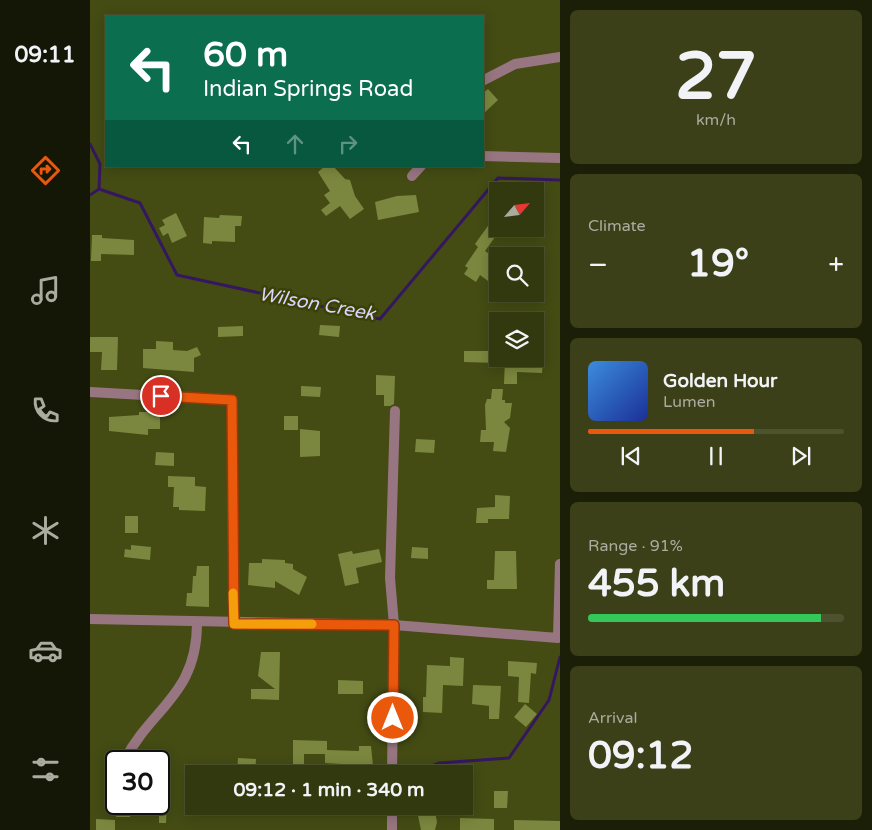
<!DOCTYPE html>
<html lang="en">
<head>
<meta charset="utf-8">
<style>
  :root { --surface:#33390f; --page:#3b4018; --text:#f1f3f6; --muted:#a9ac9e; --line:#4e532f; --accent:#ea580c }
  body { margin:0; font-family:"Varela Round",sans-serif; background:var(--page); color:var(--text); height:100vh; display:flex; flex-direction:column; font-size:19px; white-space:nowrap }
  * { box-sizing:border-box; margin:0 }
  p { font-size:16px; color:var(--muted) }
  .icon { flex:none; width:28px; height:28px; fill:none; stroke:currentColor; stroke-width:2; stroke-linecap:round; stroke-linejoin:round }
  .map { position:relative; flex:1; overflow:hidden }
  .side { display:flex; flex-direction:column; gap:10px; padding:10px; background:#1c1f08; width:312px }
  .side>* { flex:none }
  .guide { position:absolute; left:15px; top:15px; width:379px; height:152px; border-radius:0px; box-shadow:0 2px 12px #0003,0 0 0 1px var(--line); background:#0b6e4f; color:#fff; overflow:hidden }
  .needle { width:32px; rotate:62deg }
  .tools { position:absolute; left:399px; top:182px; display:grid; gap:10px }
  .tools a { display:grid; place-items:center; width:55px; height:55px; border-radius:0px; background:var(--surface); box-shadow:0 2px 12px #0003,0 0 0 1px var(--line); font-size:25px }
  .speed { position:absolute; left:15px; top:750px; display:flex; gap:10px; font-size:25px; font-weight:700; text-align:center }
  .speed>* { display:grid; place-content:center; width:65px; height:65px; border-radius:50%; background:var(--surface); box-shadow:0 2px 12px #0003,0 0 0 1px var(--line); line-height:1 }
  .speed .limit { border:2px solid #111; border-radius:8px; background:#fff; color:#111 }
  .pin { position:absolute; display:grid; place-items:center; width:42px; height:42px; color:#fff; margin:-21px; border:2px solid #fff; border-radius:50%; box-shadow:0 1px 5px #0007 }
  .me { position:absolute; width:55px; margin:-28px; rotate:0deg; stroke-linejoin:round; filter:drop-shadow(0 0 4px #0008) }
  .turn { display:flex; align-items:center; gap:18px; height:105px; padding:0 15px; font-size:22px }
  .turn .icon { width:65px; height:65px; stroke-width:2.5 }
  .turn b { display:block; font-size:35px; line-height:42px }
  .lanes { display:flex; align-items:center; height:48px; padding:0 15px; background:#0003; justify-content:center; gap:25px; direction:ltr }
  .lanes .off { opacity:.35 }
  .big { font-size:38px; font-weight:700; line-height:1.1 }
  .side .tile { flex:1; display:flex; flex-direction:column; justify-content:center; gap:8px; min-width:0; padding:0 18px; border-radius:8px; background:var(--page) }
  .side .dial { align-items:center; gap:0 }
  .dial b { font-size:65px; line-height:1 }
  .song { display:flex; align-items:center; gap:15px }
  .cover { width:60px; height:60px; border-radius:8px; background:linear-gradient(135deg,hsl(210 70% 55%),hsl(230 70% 35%)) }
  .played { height:5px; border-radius:2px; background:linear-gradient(90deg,var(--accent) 65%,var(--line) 65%) }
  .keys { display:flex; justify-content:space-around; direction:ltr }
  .heat { display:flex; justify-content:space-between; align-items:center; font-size:28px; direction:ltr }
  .charge { height:8px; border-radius:4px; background:linear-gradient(90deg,#34c759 91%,var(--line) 0) }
  .trip { position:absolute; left:95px; top:765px; width:288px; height:50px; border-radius:0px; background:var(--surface); box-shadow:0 2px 12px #0003,0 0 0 1px var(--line); font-weight:700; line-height:50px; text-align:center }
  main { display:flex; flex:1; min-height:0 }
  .menu { display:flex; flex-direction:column; width:90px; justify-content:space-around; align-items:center; background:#141706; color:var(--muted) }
  .menu .icon { width:35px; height:35px }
  .menu .selected { color:var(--accent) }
  .menu b { font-size:22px; color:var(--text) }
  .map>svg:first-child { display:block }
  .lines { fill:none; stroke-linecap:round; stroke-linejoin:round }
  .stream { stroke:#351760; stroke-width:3 }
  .building { fill:#7b873e }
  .minor { stroke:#987681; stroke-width:10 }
  .route-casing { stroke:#983908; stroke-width:12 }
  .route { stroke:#ea580c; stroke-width:9 }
  .slow { stroke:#f59e0b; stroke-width:9 }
  .labels { text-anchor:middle; stroke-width:5; stroke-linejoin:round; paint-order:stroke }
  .water-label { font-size:19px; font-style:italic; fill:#dfd3ff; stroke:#3a4105 }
</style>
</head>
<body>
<main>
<nav class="menu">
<b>09:11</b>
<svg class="icon selected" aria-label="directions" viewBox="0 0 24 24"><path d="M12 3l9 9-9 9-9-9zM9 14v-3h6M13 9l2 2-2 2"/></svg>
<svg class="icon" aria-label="music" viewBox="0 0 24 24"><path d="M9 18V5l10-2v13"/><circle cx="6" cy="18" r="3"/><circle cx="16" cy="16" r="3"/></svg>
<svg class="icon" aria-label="phone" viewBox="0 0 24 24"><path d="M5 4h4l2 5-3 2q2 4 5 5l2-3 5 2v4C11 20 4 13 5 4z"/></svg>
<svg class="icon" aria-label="climate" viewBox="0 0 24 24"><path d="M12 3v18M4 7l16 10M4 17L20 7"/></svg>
<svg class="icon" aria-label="car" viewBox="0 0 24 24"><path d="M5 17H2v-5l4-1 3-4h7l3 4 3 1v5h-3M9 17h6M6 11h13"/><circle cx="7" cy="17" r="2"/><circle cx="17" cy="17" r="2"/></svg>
<svg class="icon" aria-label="filters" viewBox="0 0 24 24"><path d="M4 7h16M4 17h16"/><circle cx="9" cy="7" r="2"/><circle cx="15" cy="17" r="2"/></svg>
</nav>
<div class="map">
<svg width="470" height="830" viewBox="0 0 470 830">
  <rect width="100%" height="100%" fill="#444c14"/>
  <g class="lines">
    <g class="stream">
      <polyline points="0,144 10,164 9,189"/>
      <polyline points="0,195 9,189 50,203 87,275 290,319 408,178 470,180"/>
      <polyline points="321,774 349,763 419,758 459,700 470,657"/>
    </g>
  </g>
  <g class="building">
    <polygon points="398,89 408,100 392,115 392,94"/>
    <polygon points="235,166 243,166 255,179 260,180 265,196 274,209 260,219 250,206 236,216 231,210 240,203 234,195 240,191 228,172"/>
    <polygon points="326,195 329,212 288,220 285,202 307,196"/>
    <polygon points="86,213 97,236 82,243 78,233 73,236 69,228 75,225 72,220"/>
    <polygon points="130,215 152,216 151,226 145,226 145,242 122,241 122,244 113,243 114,217 129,218"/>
    <polygon points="400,223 410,230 395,251 408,260 408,275 402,284 390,275 386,282 374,274 378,268 375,266 388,247 385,244"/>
    <polygon points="2,235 12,235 12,238 44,240 44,255 11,254 11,261 1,261"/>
    <polygon points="399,320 408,320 408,363 374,362 374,351 399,351"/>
    <polygon points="230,325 250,326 249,337 229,335"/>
    <polygon points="153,326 153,336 128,337 128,327"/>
    <polygon points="0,337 28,337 27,370 11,370 12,352 0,352"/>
    <polygon points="66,341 83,342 83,350 97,351 107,347 111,355 104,358 104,372 53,368 53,349 66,349"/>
    <polygon points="415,359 453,360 452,373 427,372 427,384 414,384"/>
    <polygon points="286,375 305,376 304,404 300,406 294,406 294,395 286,395"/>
    <polygon points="211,386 231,387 230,397 211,396"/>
    <polygon points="402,389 413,389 412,400 415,400 415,403 422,403 420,418 414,422 420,428 416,452 403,451 404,442 390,442 391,430 396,430 395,405 397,399 401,399"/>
    <polygon points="49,412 70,412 70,429 58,429 58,435 19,431 19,417 49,415"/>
    <rect x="194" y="416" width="14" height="14"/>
    <polygon points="210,429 230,431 230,456 210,457"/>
    <polygon points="326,439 345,440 344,453 325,452"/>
    <polygon points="66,452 84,453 84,466 65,465"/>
    <polygon points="78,476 105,477 105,486 116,487 115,511 89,510 89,507 83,507 84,487 78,487"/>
    <polygon points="405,495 420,496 419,519 398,519 398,523 386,523 387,508 405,507"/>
    <rect x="35" y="516" width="13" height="17"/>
    <polygon points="41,545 61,547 60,560 34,557 35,549 41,550"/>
    <polygon points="322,547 338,548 338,559 321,558"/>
    <polygon points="289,549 292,562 266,568 269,583 255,586 248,554 262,551 263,554"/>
    <polygon points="405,551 426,551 427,589 397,589 397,580 404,580"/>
    <polygon points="172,559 195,560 195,563 203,564 203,569 217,577 209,595 185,581 185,588 158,585 159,563 172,563"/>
    <polygon points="107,566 119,566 119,607 96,606 97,593 102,593 103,576 106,576"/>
    <polygon points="171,652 190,652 189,700 161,699 161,689 185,689 168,676"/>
    <polygon points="360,657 374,658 373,686 353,685 352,713 333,712 333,697 336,697 337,665 360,666"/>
    <polygon points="418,661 447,663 446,674 441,673 439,703 428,702 429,677 418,676"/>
    <polygon points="248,680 273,681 273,694 248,694"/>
    <polygon points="383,685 411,686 409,719 399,719 399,706 382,704"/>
    <polygon points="435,704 447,714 436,727 424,717"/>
    <polygon points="203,740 237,741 237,750 269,751 269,746 281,746 283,766 235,763 235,754 214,754 214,765 203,765"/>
    <polygon points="148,758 166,759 165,774 147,774"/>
    <polygon points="404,791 418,791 417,808 404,808"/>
    <polygon points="69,793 80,795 80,803 77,803 76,823 69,823 69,816 63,815 63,813 41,812 40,817 26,817 27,804 69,804"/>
    <polygon points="326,806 344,806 347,822 345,830 331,830"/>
    <polygon points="370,818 404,819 404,830 370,830"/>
    <polygon points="6,819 25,820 25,830 6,830"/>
    <polygon points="424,820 470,821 470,830 424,830"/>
  </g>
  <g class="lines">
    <g class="minor">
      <polyline points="392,81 425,64 470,57"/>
      <polyline points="392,156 470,158"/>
      <polyline points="322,176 331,166"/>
      <polyline points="0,392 142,400 144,623"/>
      <polyline points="0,619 304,625 468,638 470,564"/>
      <path d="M34,761C62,707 107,695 107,623"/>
      <polyline points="264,774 302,773"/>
      <polyline points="302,774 304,625 300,578 305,411"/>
      <polyline points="24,794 26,782"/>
      <polyline points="302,830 302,806"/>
    </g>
  </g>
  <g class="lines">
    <defs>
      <polyline id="route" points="71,396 142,400 144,624 304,625 303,718"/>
    </defs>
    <use href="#route" class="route-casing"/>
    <use href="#route" class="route"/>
    <polyline class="slow" points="143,593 144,624 222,624"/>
  </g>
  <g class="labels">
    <g class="water-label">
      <text transform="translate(227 303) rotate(10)" y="7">Wilson Creek</text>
    </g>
  </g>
</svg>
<div class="tools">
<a><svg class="needle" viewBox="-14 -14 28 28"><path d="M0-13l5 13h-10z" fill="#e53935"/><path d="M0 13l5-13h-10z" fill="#a9ac9e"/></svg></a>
<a><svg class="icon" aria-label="search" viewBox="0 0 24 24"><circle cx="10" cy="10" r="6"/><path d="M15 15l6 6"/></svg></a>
<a><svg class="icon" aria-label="layers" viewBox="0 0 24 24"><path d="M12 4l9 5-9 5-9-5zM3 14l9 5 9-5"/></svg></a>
</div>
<div class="speed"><div class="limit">30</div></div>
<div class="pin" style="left:71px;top:396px;background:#d93025"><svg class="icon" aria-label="arrive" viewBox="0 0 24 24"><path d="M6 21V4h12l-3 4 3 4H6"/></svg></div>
<svg class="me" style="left:303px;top:718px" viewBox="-20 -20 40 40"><circle r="17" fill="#ea580c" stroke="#fff" stroke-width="3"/><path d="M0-11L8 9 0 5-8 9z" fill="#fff"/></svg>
<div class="trip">09:12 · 1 min · 340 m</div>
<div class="guide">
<div class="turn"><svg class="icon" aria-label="left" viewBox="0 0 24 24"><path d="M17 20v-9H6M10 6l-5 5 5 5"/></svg><div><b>60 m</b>Indian Springs Road</div></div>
<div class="lanes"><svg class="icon" aria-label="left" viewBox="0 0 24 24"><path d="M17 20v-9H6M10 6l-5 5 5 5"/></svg><svg class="icon off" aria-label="ahead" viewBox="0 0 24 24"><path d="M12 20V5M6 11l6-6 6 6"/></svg><svg class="icon off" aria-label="right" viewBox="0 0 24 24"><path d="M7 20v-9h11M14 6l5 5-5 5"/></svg></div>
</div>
</div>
<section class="side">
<div class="tile dial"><b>27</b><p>km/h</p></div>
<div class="tile"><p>Climate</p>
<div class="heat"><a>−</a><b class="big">19°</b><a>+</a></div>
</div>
<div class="tile">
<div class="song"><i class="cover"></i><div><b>Golden Hour</b><p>Lumen</p></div></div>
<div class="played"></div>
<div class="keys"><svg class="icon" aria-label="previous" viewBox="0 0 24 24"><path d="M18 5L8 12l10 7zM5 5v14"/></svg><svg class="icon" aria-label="pause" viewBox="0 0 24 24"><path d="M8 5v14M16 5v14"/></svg><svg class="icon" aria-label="next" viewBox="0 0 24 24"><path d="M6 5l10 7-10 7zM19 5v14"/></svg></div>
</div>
<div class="tile"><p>Range · 91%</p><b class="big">455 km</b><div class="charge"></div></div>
<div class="tile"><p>Arrival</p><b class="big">09:12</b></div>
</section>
</main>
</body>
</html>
